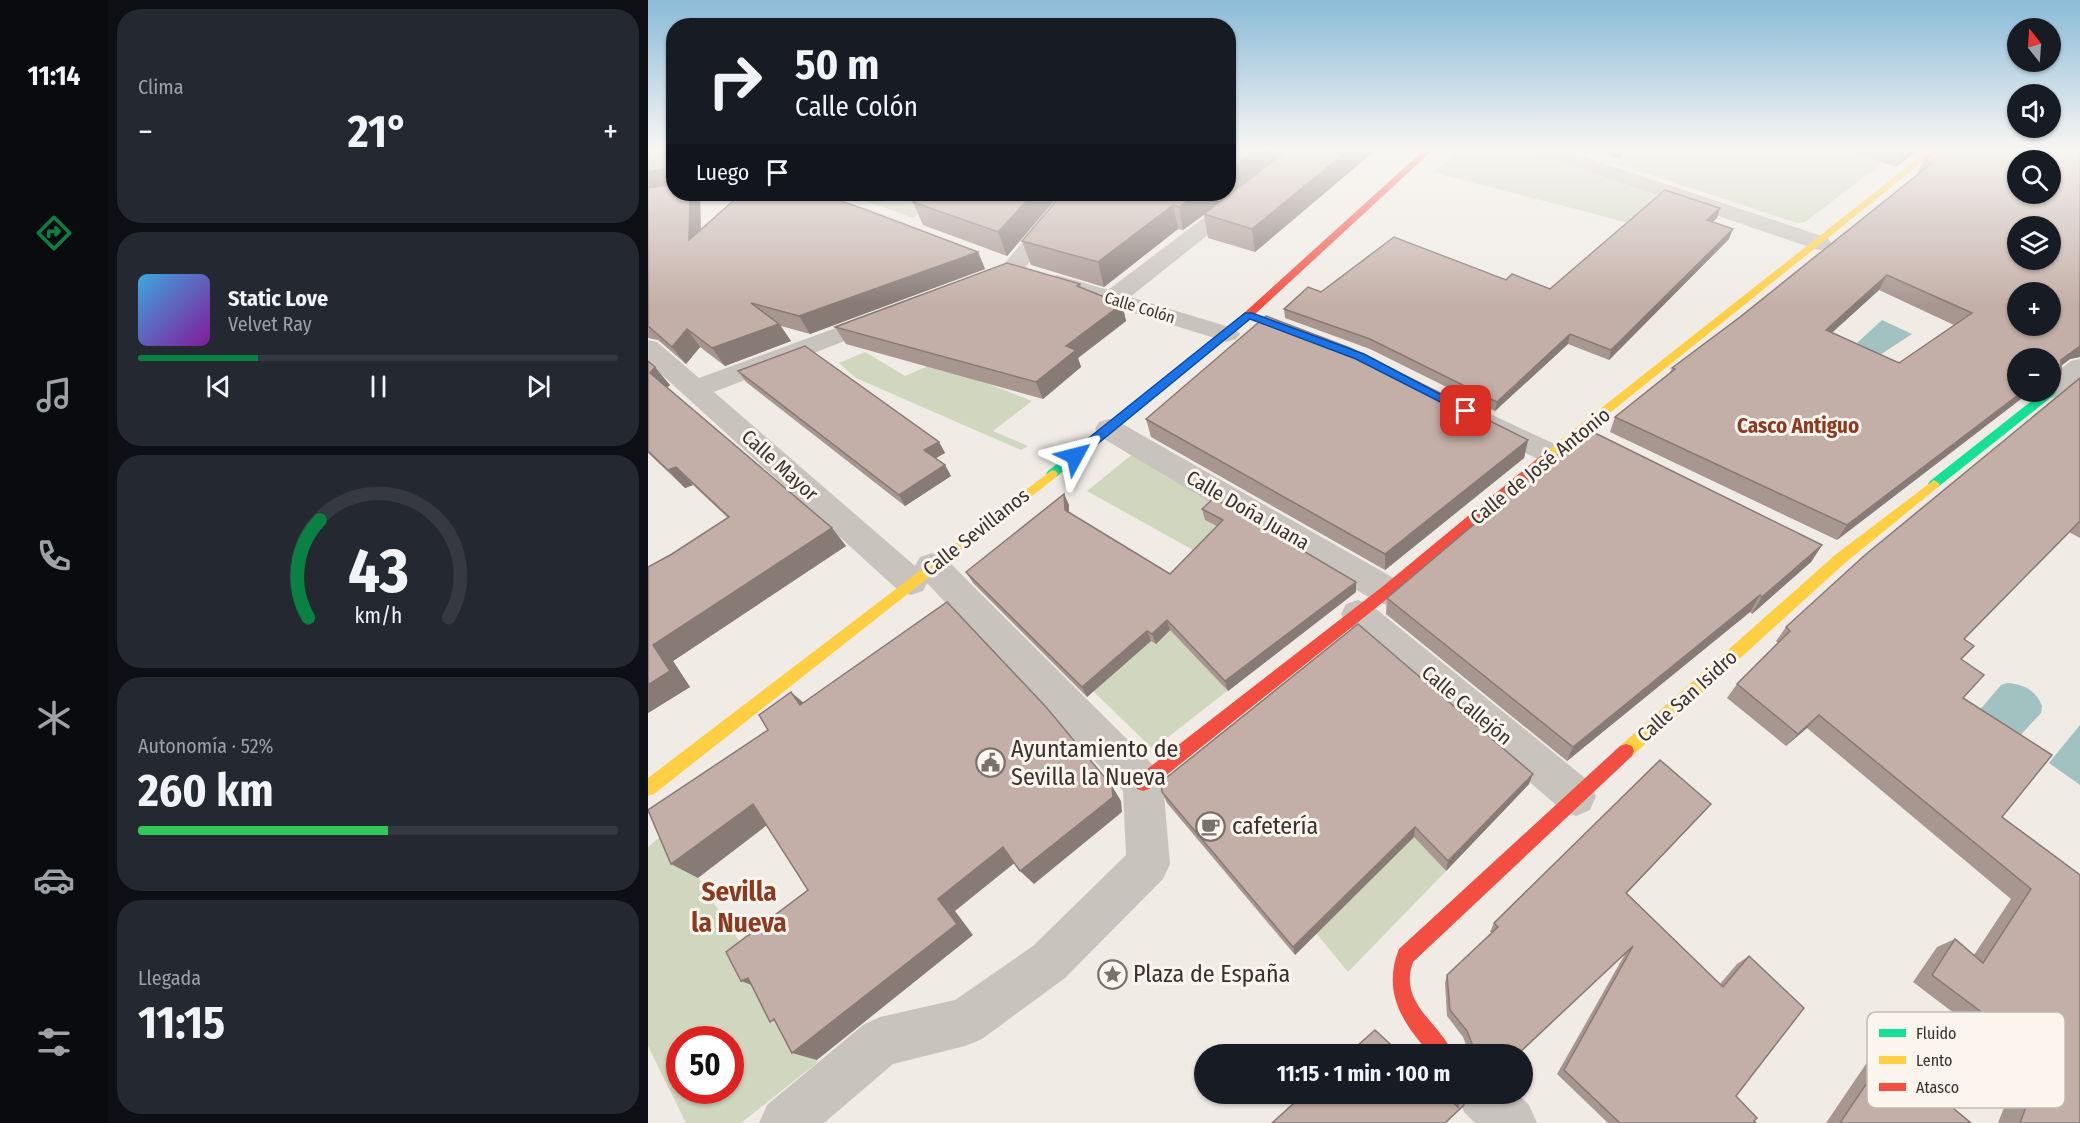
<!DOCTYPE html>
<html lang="es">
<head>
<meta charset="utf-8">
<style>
  :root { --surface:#171b24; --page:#242831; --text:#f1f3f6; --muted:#9ea1a6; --line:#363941; --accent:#0b8043 }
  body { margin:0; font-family:"Fira Sans Condensed",sans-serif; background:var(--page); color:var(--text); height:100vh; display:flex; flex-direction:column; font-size:22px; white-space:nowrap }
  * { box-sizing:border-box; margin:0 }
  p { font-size:20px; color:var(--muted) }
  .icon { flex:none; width:33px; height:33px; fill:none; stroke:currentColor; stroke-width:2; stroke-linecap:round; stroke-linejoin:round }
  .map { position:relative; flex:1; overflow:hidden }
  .drawer { display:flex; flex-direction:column; gap:9px; padding:9px; background:#0d0f14; width:540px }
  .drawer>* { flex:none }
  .top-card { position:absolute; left:18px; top:18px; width:570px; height:183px; border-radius:24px; box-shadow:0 2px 4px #0004; background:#171b24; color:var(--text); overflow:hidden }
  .needle { width:39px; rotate:343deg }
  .tools { position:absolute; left:1359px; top:18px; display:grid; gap:12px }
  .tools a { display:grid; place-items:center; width:54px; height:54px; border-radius:50%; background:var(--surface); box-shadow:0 2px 4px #0004; font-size:30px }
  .speed { position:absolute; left:18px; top:1026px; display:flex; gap:12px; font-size:30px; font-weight:700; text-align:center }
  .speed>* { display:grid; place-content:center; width:78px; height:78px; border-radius:50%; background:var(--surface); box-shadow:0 2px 4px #0004; line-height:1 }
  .speed .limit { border:9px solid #d22; background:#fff; color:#111 }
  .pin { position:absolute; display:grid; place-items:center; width:51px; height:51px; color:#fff; margin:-26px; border-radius:12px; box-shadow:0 3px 9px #0006 }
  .me { position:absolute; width:66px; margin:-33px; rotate:52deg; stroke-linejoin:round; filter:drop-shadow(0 0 4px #0008) }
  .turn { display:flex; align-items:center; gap:21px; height:126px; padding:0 30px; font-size:27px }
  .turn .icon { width:78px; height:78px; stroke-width:2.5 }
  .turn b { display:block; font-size:42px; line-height:51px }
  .then { display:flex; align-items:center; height:57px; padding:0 30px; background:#0003; gap:12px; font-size:22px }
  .big { font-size:45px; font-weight:700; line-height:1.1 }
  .drawer .card { flex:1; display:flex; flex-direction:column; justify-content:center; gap:9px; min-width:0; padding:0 21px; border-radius:24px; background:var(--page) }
  .drawer .dial { align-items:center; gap:0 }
  .dial svg { height:156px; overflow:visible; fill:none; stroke:var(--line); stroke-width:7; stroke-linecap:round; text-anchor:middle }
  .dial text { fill:var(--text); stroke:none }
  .song { display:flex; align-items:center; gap:18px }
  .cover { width:72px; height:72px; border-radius:9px; background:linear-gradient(135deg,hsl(200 70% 55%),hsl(290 70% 35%)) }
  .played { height:6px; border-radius:3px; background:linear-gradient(90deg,var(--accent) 25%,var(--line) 25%) }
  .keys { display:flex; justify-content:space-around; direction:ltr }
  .heat { display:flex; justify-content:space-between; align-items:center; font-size:33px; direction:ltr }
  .charge { height:9px; border-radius:4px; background:linear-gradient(90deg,#34c759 52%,var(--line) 0) }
  .trip { position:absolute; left:546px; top:1044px; width:339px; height:60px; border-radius:30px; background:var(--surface); box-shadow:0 2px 4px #0004; font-weight:700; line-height:60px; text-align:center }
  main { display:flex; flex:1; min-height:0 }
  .menu { display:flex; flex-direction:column; width:108px; justify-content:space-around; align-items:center; background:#090b0e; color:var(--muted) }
  .menu .icon { width:42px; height:42px }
  .menu .active { color:var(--accent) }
  .menu b { font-size:27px; color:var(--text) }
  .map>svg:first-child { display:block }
  .green { fill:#d1d6bf; fill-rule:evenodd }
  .water { fill:#a1c2c1 }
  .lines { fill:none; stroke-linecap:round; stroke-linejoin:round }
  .street { fill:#c9c3be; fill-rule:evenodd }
  .fast { fill:#16e098; fill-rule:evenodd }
  .slow { fill:#ffcf43; fill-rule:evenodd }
  .jam { fill:#f24e42; fill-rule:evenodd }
  .wall { fill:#a89690; fill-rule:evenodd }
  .shaded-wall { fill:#887a75 }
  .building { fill:#c3afa7; stroke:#887a75; stroke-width:1.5; fill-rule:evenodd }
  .route { fill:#1a73e8; stroke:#114b97; stroke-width:1.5 }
  .labels { text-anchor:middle; stroke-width:6; stroke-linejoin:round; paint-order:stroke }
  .far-street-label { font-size:16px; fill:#3b302b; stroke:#fbf5ee }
  .street-label { font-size:20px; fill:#3b302b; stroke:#fbf5ee }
  .neighbourhood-label { font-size:21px; font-weight:bold; fill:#8c3b22; stroke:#fbf5ee }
  .near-poi-label { font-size:24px; fill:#3b302b; stroke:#fbf5ee; text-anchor:start }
  .near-quarter-label { font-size:27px; font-weight:bold; fill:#8c3b22; stroke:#fbf5ee }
  .key { fill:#fbf5ee; stroke:#c1bab4; stroke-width:1.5 }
  .key-label { font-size:16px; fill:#3b302b }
</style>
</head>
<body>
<main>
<nav class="menu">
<b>11:14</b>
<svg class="icon active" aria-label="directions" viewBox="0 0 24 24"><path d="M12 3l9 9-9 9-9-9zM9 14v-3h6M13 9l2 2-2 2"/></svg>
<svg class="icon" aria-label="music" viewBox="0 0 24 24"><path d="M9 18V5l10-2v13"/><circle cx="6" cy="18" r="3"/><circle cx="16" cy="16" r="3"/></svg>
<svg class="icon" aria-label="phone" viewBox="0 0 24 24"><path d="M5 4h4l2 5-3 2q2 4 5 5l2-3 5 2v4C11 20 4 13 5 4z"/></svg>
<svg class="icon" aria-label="climate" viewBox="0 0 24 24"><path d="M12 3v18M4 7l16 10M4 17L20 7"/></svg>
<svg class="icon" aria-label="car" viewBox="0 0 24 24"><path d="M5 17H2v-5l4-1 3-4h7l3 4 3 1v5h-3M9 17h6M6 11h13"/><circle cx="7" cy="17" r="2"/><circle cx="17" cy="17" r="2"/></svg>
<svg class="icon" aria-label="filters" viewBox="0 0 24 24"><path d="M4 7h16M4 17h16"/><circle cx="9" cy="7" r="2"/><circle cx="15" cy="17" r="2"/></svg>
</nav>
<section class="drawer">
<div class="card"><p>Clima</p>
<div class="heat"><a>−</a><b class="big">21°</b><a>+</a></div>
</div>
<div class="card">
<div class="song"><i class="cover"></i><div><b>Static Love</b><p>Velvet Ray</p></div></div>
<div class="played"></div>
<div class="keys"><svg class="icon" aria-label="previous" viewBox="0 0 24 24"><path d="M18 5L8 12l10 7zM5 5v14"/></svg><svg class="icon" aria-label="pause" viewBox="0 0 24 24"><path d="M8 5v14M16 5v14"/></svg><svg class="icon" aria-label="next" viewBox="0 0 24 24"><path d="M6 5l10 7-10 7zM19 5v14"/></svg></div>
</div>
<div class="card dial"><svg viewBox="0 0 100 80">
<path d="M14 69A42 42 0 1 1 86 69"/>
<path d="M14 69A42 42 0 0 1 20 19" stroke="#0b8043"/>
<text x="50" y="56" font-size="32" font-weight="700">43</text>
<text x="50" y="72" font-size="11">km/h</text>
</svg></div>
<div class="card"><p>Autonomía · 52%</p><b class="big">260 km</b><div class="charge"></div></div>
<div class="card"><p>Llegada</p><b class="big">11:15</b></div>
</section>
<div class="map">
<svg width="1432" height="1123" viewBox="0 0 1432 1123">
  <rect width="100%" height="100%" fill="#f0ebe5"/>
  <g class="green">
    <polygon points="816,148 870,148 1016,198 985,224 785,172"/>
    <polygon points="991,148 1192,148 1235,163 1157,222 1149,223 970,164"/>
    <polygon points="198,194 294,194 292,200 265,218"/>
    <polygon points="217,352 257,376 287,363 384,401 345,431 380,446 373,450 208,378 191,363"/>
    <polygon points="486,453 574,503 577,531 554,555 439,491"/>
    <polygon points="531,622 579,691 505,749 445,691 501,639"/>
    <polygon points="746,816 798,871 700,972 668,933 736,866"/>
    <path d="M27,824C35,842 41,862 51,879C88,942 136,998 170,1062L93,1123H38L0,1046V847ZM32,1040H82V1090H32Z"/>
  </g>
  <g class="water">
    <polygon points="1234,320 1264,334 1232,355 1209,343"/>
    <path d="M1359,683C1375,684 1388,690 1394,706L1393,713L1369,739L1331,711L1353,685Z"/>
    <polygon points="1432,725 1432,785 1401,763"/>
  </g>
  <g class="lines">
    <g class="street">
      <polygon points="648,148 669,148 482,297 588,329 592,334 588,339 579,342 570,339 401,287 397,282 401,277 409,275 460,290"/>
      <polygon points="880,148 909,148 1180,238 1183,243 1180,248 1172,250 1164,248 882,152"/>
      <polygon points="415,194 436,194 372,274 335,288 327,290 319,288 315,283 319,278 356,264"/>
      <polygon points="234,311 243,313 246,318 243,323 66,392 267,566 272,557 284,553 296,557 509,769 515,783 522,864 515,879 417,978 334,1039 317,1046 245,1064 176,1123 111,1123 119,1105 215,1025 232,1017 307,1000 385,946 478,855 475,791 279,583 275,591 263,595 251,591 0,362 0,340 9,342 51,378"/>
      <path d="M1432,359V381C1419,391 1410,402 1392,397L1389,392H1402V377L1423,361Z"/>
      <polygon points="840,413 913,447 918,454 913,461 903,464 893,461 830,429 826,422 830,415"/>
      <polygon points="461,419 471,422 751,581 756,591 751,601 739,605 727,601 451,436 447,429 451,422"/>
      <polygon points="710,600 722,604 942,782 948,796 942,810 928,816 914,810 698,624 693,614 698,604"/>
      <polygon points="809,1094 870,1094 881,1105 889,1123 827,1123 816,1112"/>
    </g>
    <g class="fast">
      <polygon points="589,322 593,323 593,327 408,477 400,477 398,474 400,471"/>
      <polygon points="1402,389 1408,392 1406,395 1290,487 1282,487 1280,484 1282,481 1395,392 1402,392"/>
    </g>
    <g class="slow">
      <polygon points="1283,148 1292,148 903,460 895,460 893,457 895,454"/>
      <polygon points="404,470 408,471 410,474 408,477 6,794 0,796 0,778"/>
      <polygon points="1286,480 1292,484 1290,487 1197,563 984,756 978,758 972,756 970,751 972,746 1187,555"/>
    </g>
    <g class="jam">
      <polygon points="778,148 787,148 593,327 585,327 585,323"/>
      <polygon points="899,453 905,457 903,460 744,595 501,789 495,791 489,789 487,783 489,777 734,587 895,454"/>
      <path d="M978,744L984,746L986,751L984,756L765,962C750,1004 792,1022 805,1054H782C754,1022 734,992 751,949L972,746Z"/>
    </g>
  </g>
  <g class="wall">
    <polygon points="0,148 26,148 26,194 52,194 53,230 330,252 337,269 162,334 133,326 143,341 77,366 52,347 38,364 10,340 0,338"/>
    <polygon points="730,148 607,252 560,238 556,215 535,230 530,229 456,287 383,265 374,241"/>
    <polygon points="940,148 980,148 972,159"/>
    <polygon points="1192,148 1272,148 1248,167"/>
    <path d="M1432,148V357L1422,359L1413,366V374L1402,386V358L1370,392H1382L1189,540L962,432L967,417L1022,373L1024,368L1092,317L1269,175H1268L1276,160ZM1231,290L1306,325L1251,363L1184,333Z"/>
    <polygon points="280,194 412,194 359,256 275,225 265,202"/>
    <polygon points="1072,208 1069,218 1064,222 1081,239 961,360 920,344 847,411 722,349 637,318 636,309 673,292 858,280 902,289"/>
    <polygon points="432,284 433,288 474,304 478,321 430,358 433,367 395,399 198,344 187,327"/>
    <polygon points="0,361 22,385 19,387 184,528 198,546 25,661 42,687 0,713 0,567 24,554 80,518 45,485 37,488 0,453"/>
    <polygon points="90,371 291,442 297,453 287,458 297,465 303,476 257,506 98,382"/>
    <polygon points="1432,378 1432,538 1421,532 1316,639 1313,659 1315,698 1354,817 1432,875 1432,1123 1350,1123 1373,1064 1265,982 1289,947 1307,939 1326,955 1363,899 1159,728 1138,746 1079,698 1089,684 1130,643 1128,641 1138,627"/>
    <polygon points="829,415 880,440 876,458 737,570 503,437 498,419"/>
    <polygon points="416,494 421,505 421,513 522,574 569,526 557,520 554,509 566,498 708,592 580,691 522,630 508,644 503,641 439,697 325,583 318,572"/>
    <polygon points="1174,545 1163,562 1104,614 1102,612 919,761 738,614 739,598"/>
    <polygon points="881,784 798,871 766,837 647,955 519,803 514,792"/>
    <polygon points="1053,815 979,893 1072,984 1089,964 1101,956 1088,1096 1108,1123 960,1123 909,1074 977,954 870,1054 803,1054 805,1051 820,1050 815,1037 799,1016 797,983 799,975 844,933 842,932 846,923"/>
    <polygon points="1239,1053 1323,1123 1178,1123 1222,1058"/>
    <polygon points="805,1094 812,1094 816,1105 798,1123 806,1103"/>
  </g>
  <g class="shaded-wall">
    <polygon points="612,148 644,148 535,230 531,207 549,194 580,194 580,171"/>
    <polygon points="703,148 730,148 607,252 604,229"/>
    <polygon points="975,148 980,148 972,159"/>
    <polygon points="1261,148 1272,148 1248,167 1255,153"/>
    <polygon points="15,169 17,175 24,186 0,192 0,172"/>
    <polygon points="42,194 52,194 53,257 41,240"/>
    <polygon points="385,194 412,194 359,256 350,232"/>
    <polygon points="525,205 530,229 456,287 450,262"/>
    <polygon points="1072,208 1069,218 1056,230 1059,220"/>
    <polygon points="1085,229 1081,239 961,360 963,350"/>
    <polygon points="330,252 337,269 162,334 151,316"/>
    <polygon points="1239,275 1231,290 1170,345 1178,330"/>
    <polygon points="474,304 478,321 430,358 433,367 395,399 388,382 418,346"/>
    <polygon points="131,324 143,341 77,366 64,348"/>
    <polygon points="39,329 52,347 38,364 24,347"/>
    <polygon points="922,334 920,344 847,411 849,402"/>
    <polygon points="1432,346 1432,357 1422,359 1402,374 1413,360"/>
    <polygon points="7,367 22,385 17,390 2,373"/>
    <polygon points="1374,392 1382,392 1189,540 1199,525"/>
    <polygon points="880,440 876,458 737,570 737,554"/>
    <polygon points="291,442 297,453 283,461 276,450"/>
    <polygon points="297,465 303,476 257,506 251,495"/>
    <polygon points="28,467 45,485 37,488 20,470"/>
    <polygon points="416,494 421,505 421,521 417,510"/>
    <polygon points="184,528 198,546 25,661 42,687 0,713 0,685 5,645"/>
    <polygon points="1174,545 1163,562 1104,614 1114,597"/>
    <polygon points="708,582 708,592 580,691 577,681"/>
    <polygon points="1112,595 1102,612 919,761 925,747"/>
    <polygon points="519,620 522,630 508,644 504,634"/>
    <polygon points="499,631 503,641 439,697 434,687"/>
    <polygon points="143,692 163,709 152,705"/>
    <polygon points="1171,715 1159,728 1138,746 1150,734"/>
    <polygon points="885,774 881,784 798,871 800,861"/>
    <polygon points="464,786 473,801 474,812 386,884 372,871"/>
    <polygon points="105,804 127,819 50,878 23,864"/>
    <polygon points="1063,804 1053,815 970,902 978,893"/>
    <polygon points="767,827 766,837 647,955 645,947"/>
    <polygon points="355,847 369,861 307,911 325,935 169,1060 144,1053 290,899"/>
    <polygon points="100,978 119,991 93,981"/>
  </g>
  <g class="building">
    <polygon points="0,148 26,148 26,176 17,175 15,169 0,172"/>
    <polygon points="580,148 612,148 580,171"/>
    <polygon points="642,148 703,148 604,229 556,214"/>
    <polygon points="1240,148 1261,148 1255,153"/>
    <path d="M1290,148H1432V346L1413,360V374L1402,375V358H1370V392H1374L1199,525L967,417L1027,369L1024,368L1092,317L1284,163L1276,160ZM1370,160H1402V194H1370ZM1370,226H1402V260H1370ZM1239,275L1324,313L1251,363L1178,330ZM1370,292H1402V326H1370Z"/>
    <polygon points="26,184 26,194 42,194 41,240 92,195 97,194 172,194 219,210 330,252 151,316 103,303 131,324 64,348 39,329 24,347 0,326 0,188"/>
    <polygon points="1017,190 1072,208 1059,220 1085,229 963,350 922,334 849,402 722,339 636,309 660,287 673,292 746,237 858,280 864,274 902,289"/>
    <polygon points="280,194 385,194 350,232 265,202"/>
    <polygon points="414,194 549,194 531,207 525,205 450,262 374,241"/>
    <polygon points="359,263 432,284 429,286 474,304 418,346 428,350 388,382 187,327"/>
    <polygon points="618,316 702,348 830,412 828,414 880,440 737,554 498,419"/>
    <polygon points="157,346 291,442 276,450 297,465 251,495 90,371"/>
    <polygon points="0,361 7,367 2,373 184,528 5,645 22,671 0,685 0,567 24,554 81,517 28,467 20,470 0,451"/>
    <polygon points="1432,378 1432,521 1316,639 1326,646 1313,659 1336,675 1315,698 1404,755 1354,817 1432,875 1432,1123 1372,1123 1396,1059 1284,975 1307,939 1335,963 1383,889 1171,715 1150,734 1089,684 1142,631 1138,627 1217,555"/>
    <polygon points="943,431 1174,545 1114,597 1112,595 925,747 739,598 902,460"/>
    <polygon points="416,494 417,510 522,574 575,520 554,509 566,498 708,582 577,681 519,620 504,634 499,631 434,687 318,572"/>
    <polygon points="299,602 398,707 464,786 465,797 372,871 355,847 290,899 309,924 144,1053 126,1019 122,1022 100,978 93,981 78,952 160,890 105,804 23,864 0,810 120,730 111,715 143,692 152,705"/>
    <polygon points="710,624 885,774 800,861 767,827 645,947 514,792 513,782"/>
    <polygon points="1012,760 1063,804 978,893 1075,987 1101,956 1156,1008 1088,1096 1109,1118 1106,1121 1108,1123 972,1123 916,1070 985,946 870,1054 806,1054 805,1051 826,1049 819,1031 802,1010 799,975 850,927 846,923"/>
    <polygon points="727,1030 753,1054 700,1054"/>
    <polygon points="1239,1053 1323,1123 1192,1123"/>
    <polygon points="656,1094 795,1094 810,1107 809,1094 812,1094 816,1105 797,1123 624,1123"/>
  </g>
  <linearGradient id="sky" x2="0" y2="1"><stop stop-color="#8bbad8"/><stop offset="0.49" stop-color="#f8f6f3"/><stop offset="1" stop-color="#f8f6f3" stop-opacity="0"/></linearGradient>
  <rect width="1432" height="305" fill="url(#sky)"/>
  <polygon class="route" points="597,313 604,313 716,354 824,411 818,415 814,413 708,359 602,319 431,459 422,459 422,453"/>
  <defs>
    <symbol id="civic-ring" viewBox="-11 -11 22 22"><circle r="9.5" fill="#fbf5ee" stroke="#7a716c" stroke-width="1.5"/><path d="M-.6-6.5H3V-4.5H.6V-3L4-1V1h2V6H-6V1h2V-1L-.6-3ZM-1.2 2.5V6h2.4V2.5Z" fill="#7a716c"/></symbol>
    <symbol id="cafe-ring" viewBox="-11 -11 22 22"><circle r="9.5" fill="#fbf5ee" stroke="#7a716c" stroke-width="1.5"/><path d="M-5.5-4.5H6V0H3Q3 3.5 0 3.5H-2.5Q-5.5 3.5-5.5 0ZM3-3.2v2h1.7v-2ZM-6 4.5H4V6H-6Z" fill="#7a716c"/></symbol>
    <symbol id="sight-ring" viewBox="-11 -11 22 22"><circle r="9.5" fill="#fbf5ee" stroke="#7a716c" stroke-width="1.5"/><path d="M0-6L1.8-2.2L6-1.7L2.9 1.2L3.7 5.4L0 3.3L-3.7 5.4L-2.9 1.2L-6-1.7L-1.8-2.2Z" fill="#7a716c"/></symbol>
  </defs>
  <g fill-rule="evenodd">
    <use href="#civic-ring" x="326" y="746" width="33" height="33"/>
    <use href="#cafe-ring" x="546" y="810" width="33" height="33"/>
    <use href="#sight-ring" x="448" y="958" width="33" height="33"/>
  </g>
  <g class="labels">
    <g class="far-street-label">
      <text transform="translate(492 307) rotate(17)" y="6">Calle Colón</text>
    </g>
    <g class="street-label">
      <text transform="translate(132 465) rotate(42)" y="7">Calle Mayor</text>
      <text transform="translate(892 466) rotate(-39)" y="7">Calle de José Antonio</text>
      <text transform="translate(600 510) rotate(30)" y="7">Calle Doña Juana</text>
      <text transform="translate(328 532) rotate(-38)" y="7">Calle Sevillanos</text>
      <text transform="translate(1039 696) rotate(-42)" y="7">Calle San Isidro</text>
      <text transform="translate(819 705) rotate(40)" y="7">Calle Callejón</text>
    </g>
    <g class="neighbourhood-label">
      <text x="1150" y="433">Casco Antiguo</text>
    </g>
    <g class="near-poi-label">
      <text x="363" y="757">Ayuntamiento de<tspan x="363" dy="28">Sevilla la Nueva</tspan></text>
      <text x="584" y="834">cafetería</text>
      <text x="485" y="982">Plaza de España</text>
    </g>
    <g class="near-quarter-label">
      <text x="91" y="901">Sevilla<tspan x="91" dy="31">la Nueva</tspan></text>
    </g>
  </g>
  <rect x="1219" y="1012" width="198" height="96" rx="9" class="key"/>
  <rect x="1231" y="1029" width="27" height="8" fill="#16e098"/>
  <rect x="1231" y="1056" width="27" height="8" fill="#ffcf43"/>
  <rect x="1231" y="1083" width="27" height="8" fill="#f24e42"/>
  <g class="key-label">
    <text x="1268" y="1039">Fluido</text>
    <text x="1268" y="1066">Lento</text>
    <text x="1268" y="1093">Atasco</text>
  </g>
</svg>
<div class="tools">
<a><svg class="needle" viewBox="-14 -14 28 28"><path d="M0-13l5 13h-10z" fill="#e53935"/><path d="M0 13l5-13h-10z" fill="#9ea1a6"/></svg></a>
<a><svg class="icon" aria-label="sound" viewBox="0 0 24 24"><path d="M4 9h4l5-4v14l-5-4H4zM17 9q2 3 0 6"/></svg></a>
<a><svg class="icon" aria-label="search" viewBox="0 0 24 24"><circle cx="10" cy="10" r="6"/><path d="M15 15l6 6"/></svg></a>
<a><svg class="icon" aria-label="layers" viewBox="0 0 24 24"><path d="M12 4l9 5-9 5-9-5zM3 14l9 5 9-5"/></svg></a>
<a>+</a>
<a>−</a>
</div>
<div class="speed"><div class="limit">50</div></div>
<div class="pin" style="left:818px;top:411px;background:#d93025"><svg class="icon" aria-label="arrive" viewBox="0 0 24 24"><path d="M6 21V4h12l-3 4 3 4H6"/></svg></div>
<svg class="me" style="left:427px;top:456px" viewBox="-20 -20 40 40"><path d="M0-17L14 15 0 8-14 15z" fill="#1a73e8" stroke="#fff" stroke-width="4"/></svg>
<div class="trip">11:15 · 1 min · 100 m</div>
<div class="top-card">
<div class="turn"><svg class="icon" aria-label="right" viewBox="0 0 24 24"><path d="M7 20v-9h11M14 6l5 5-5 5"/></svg><div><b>50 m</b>Calle Colón</div></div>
<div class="then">Luego<svg class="icon" aria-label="arrive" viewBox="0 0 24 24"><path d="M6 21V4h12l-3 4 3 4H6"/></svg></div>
</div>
</div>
</main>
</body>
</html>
